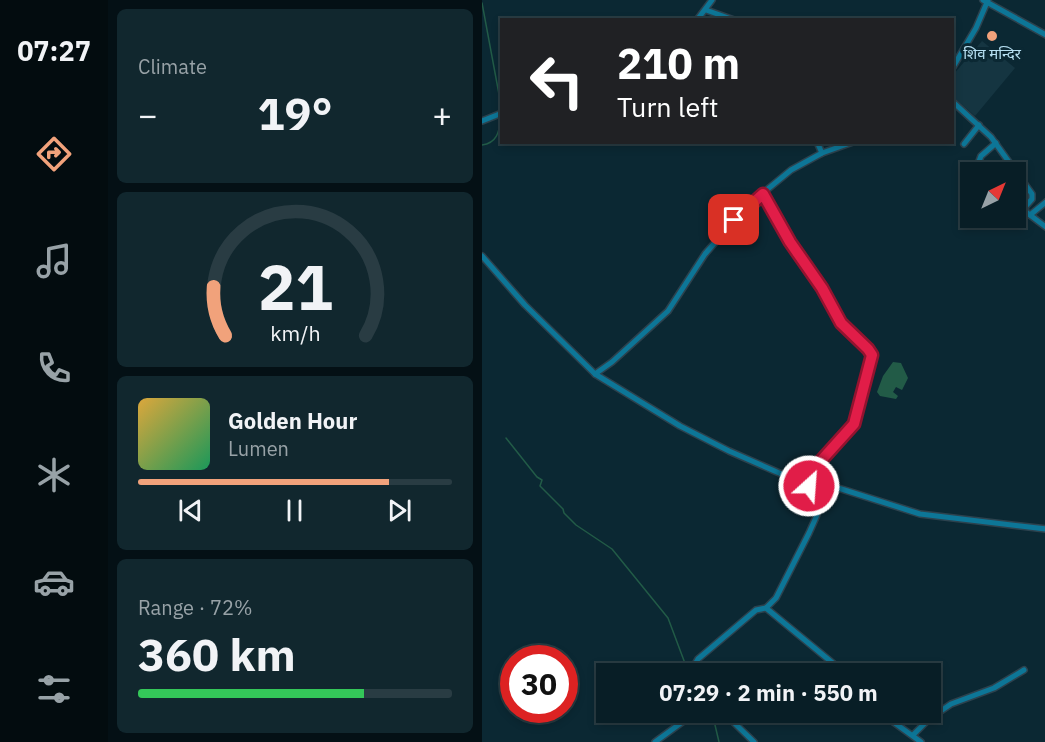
<!DOCTYPE html>
<html lang="en">
<head>
<meta charset="utf-8">
<style>
  :root { --surface:#081e26; --page:#11272e; --text:#f1f3f6; --muted:#98a2a7; --line:#293c43; --accent:#f1a27b }
  body { margin:0; font-family:"IBM Plex Sans","Noto Sans Devanagari",sans-serif; background:var(--page); color:var(--text); height:100vh; display:flex; flex-direction:column; font-size:22px; white-space:nowrap }
  * { box-sizing:border-box; margin:0 }
  p { font-size:20px; color:var(--muted) }
  .icon { flex:none; width:33px; height:33px; fill:none; stroke:currentColor; stroke-width:2; stroke-linecap:round; stroke-linejoin:round }
  .map { position:relative; flex:1; overflow:hidden }
  .sheet { display:flex; flex-direction:column; gap:9px; padding:9px; background:#041015; width:374px }
  .sheet>* { flex:none }
  .banner { position:absolute; left:18px; top:18px; width:454px; height:126px; border-radius:0px; box-shadow:0 3px 9px #0003,0 0 0 2px var(--line); background:#202124; color:#fff; overflow:hidden }
  .needle { width:39px; rotate:43deg }
  .tools { position:absolute; left:478px; top:162px; display:grid; gap:12px }
  .tools a { display:grid; place-items:center; width:66px; height:66px; border-radius:0px; background:var(--surface); box-shadow:0 3px 9px #0003,0 0 0 2px var(--line); font-size:30px }
  .speed { position:absolute; left:18px; top:645px; display:flex; gap:12px; font-size:30px; font-weight:700; text-align:center }
  .speed>* { display:grid; place-content:center; width:78px; height:78px; border-radius:50%; background:var(--surface); box-shadow:0 3px 9px #0003,0 0 0 2px var(--line); line-height:1 }
  .speed .limit { border:9px solid #d22; background:#fff; color:#111 }
  .pin { position:absolute; display:grid; place-items:center; width:51px; height:51px; color:#fff; margin:-26px; border-radius:12px; box-shadow:0 3px 9px #0006 }
  .me { position:absolute; width:66px; margin:-33px; rotate:26deg; stroke-linejoin:round; filter:drop-shadow(0 0 4px #0008) }
  .turn { display:flex; align-items:center; gap:21px; height:126px; padding:0 18px; font-size:27px }
  .turn .icon { width:78px; height:78px; stroke-width:2.5 }
  .turn b { display:block; font-size:42px; line-height:51px }
  .big { font-size:45px; font-weight:800; line-height:1.1 }
  .sheet .card { flex:1; display:flex; flex-direction:column; justify-content:center; gap:9px; min-width:0; padding:0 21px; border-radius:9px; background:var(--page) }
  .sheet .dial { align-items:center; gap:0 }
  .dial svg { height:156px; overflow:visible; fill:none; stroke:var(--line); stroke-width:7; stroke-linecap:round; text-anchor:middle }
  .dial text { fill:var(--text); stroke:none }
  .song { display:flex; align-items:center; gap:18px }
  .cover { width:72px; height:72px; border-radius:9px; background:linear-gradient(135deg,hsl(40 70% 55%),hsl(150 70% 35%)) }
  .played { height:6px; border-radius:3px; background:linear-gradient(90deg,var(--accent) 80%,var(--line) 80%) }
  .keys { display:flex; justify-content:space-around; direction:ltr }
  .heat { display:flex; justify-content:space-between; align-items:center; font-size:33px; direction:ltr }
  .charge { height:9px; border-radius:4px; background:linear-gradient(90deg,#34c759 72%,var(--line) 0) }
  .trip { position:absolute; left:114px; top:663px; width:345px; height:60px; border-radius:0px; background:var(--surface); box-shadow:0 3px 9px #0003,0 0 0 2px var(--line); font-weight:800; line-height:60px; text-align:center }
  main { display:flex; flex:1; min-height:0 }
  .tab-bar { display:flex; flex-direction:column; width:108px; justify-content:space-around; align-items:center; background:#030c0f; color:var(--muted) }
  .tab-bar .icon { width:42px; height:42px }
  .tab-bar .current { color:var(--accent) }
  .tab-bar b { font-size:27px; color:var(--text) }
  .map>svg:first-child { display:block }
  .built { fill:#153541 }
  .water { fill:#225b47 }
  .lines { fill:none; stroke-linecap:round; stroke-linejoin:round }
  .stream { stroke:#225b47; stroke-width:1.5 }
  .street-casing { stroke:#2c424e; stroke-width:8 }
  .street { stroke:#0d7697; stroke-width:5 }
  .route-casing { stroke:#92132f; stroke-width:15 }
  .route { stroke:#e11d48; stroke-width:10 }
  .poi-dot { fill:#f1a27b; stroke:#0b2833; stroke-width:2 }
  .labels { text-anchor:middle; stroke-width:6; stroke-linejoin:round; paint-order:stroke }
  .poi-label { font-size:15px; fill:#b7e0f2; stroke:#0b2833 }
</style>
</head>
<body>
<main>
<nav class="tab-bar">
<b>07:27</b>
<svg class="icon current" aria-label="directions" viewBox="0 0 24 24"><path d="M12 3l9 9-9 9-9-9zM9 14v-3h6M13 9l2 2-2 2"/></svg>
<svg class="icon" aria-label="music" viewBox="0 0 24 24"><path d="M9 18V5l10-2v13"/><circle cx="6" cy="18" r="3"/><circle cx="16" cy="16" r="3"/></svg>
<svg class="icon" aria-label="phone" viewBox="0 0 24 24"><path d="M5 4h4l2 5-3 2q2 4 5 5l2-3 5 2v4C11 20 4 13 5 4z"/></svg>
<svg class="icon" aria-label="climate" viewBox="0 0 24 24"><path d="M12 3v18M4 7l16 10M4 17L20 7"/></svg>
<svg class="icon" aria-label="car" viewBox="0 0 24 24"><path d="M5 17H2v-5l4-1 3-4h7l3 4 3 1v5h-3M9 17h6M6 11h13"/><circle cx="7" cy="17" r="2"/><circle cx="17" cy="17" r="2"/></svg>
<svg class="icon" aria-label="filters" viewBox="0 0 24 24"><path d="M4 7h16M4 17h16"/><circle cx="9" cy="7" r="2"/><circle cx="15" cy="17" r="2"/></svg>
</nav>
<section class="sheet">
<div class="card"><p>Climate</p>
<div class="heat"><a>−</a><b class="big">19°</b><a>+</a></div>
</div>
<div class="card dial"><svg viewBox="0 0 100 80">
<path d="M14 69A42 42 0 1 1 86 69"/>
<path d="M14 69A42 42 0 0 1 8 44" stroke="#f1a27b"/>
<text x="50" y="56" font-size="32" font-weight="700">21</text>
<text x="50" y="72" font-size="11">km/h</text>
</svg></div>
<div class="card">
<div class="song"><i class="cover"></i><div><b>Golden Hour</b><p>Lumen</p></div></div>
<div class="played"></div>
<div class="keys"><svg class="icon" aria-label="previous" viewBox="0 0 24 24"><path d="M18 5L8 12l10 7zM5 5v14"/></svg><svg class="icon" aria-label="pause" viewBox="0 0 24 24"><path d="M8 5v14M16 5v14"/></svg><svg class="icon" aria-label="next" viewBox="0 0 24 24"><path d="M6 5l10 7-10 7zM19 5v14"/></svg></div>
</div>
<div class="card"><p>Range · 72%</p><b class="big">360 km</b><div class="charge"></div></div>
</section>
<div class="map">
<svg width="564" height="742" viewBox="0 0 564 742">
  <rect width="100%" height="100%" fill="#0b2833"/>
  <polygon class="built" points="500,41 533,68 493,116 471,97 471,75"/>
  <polygon class="water" points="411,362 419,363 426,378 420,390 414,387 411,392 416,396 414,399 398,396 395,392 401,376"/>
  <g class="lines">
    <g class="stream">
      <polyline points="0,3 19,105"/>
      <path d="M0,145C15,143 17,132 19,119"/>
      <polyline points="24,438 55,477 60,480 58,486 81,509 82,513 94,525 130,549 186,618 207,674"/>
      <polyline points="227,712 233,725 237,742"/>
    </g>
    <defs>
      <g id="street">
        <polyline points="501,0 564,35"/>
        <polyline points="224,10 252,20"/>
        <polyline points="215,20 230,0"/>
        <polyline points="471,67 494,28 506,0"/>
        <polyline points="471,102 509,137 550,194 550,199 543,207 544,212 564,227"/>
        <polyline points="0,121 20,113"/>
        <polyline points="335,142 340,153"/>
        <polyline points="482,144 497,125"/>
        <polyline points="493,172 499,156 514,143"/>
        <polyline points="481,194 489,180"/>
        <polyline points="548,215 564,202"/>
        <polyline points="0,256 43,305 113,374 198,426 247,451 327,486"/>
        <polyline points="113,374 130,362 186,311 223,254 264,207 309,170 340,153 371,142"/>
        <polyline points="328,479 438,514 564,529"/>
        <polyline points="284,608 364,674"/>
        <polyline points="212,674 212,666 216,659 274,610 284,608 294,598 327,533 335,515 334,506 328,493 328,479 336,464 372,424 383,376 390,361 390,355 386,349 359,323 340,288 308,242 281,194"/>
        <polyline points="241,712 272,742"/>
        <polyline points="403,712 410,721 439,742"/>
        <polyline points="431,735 447,719 469,704 512,688 542,670"/>
        <polyline points="173,742 214,712"/>
      </g>
    </defs>
    <use href="#street" class="street-casing"/>
    <use href="#street" class="street"/>
  </g>
  <g class="lines">
    <defs>
      <polyline id="route" points="252,220 281,194 308,242 340,288 359,323 386,349 390,355 372,424 336,464 328,478 327,486"/>
    </defs>
    <use href="#route" class="route-casing"/>
    <use href="#route" class="route"/>
  </g>
  <circle class="poi-dot" cx="510" cy="36" r="6"/>
  <g class="labels">
    <g class="poi-label">
      <text x="510" y="59">शिव मन्दिर</text>
    </g>
  </g>
</svg>
<div class="tools">
<a><svg class="needle" viewBox="-14 -14 28 28"><path d="M0-13l5 13h-10z" fill="#e53935"/><path d="M0 13l5-13h-10z" fill="#98a2a7"/></svg></a>
</div>
<div class="speed"><div class="limit">30</div></div>
<div class="pin" style="left:252px;top:220px;background:#d93025"><svg class="icon" aria-label="arrive" viewBox="0 0 24 24"><path d="M6 21V4h12l-3 4 3 4H6"/></svg></div>
<svg class="me" style="left:327px;top:486px" viewBox="-20 -20 40 40"><circle r="17" fill="#e11d48" stroke="#fff" stroke-width="3"/><path d="M0-11L8 9 0 5-8 9z" fill="#fff"/></svg>
<div class="trip">07:29 · 2 min · 550 m</div>
<div class="banner">
<div class="turn"><svg class="icon" aria-label="left" viewBox="0 0 24 24"><path d="M17 20v-9H6M10 6l-5 5 5 5"/></svg><div><b>210 m</b>Turn left</div></div>
</div>
</div>
</main>
</body>
</html>
